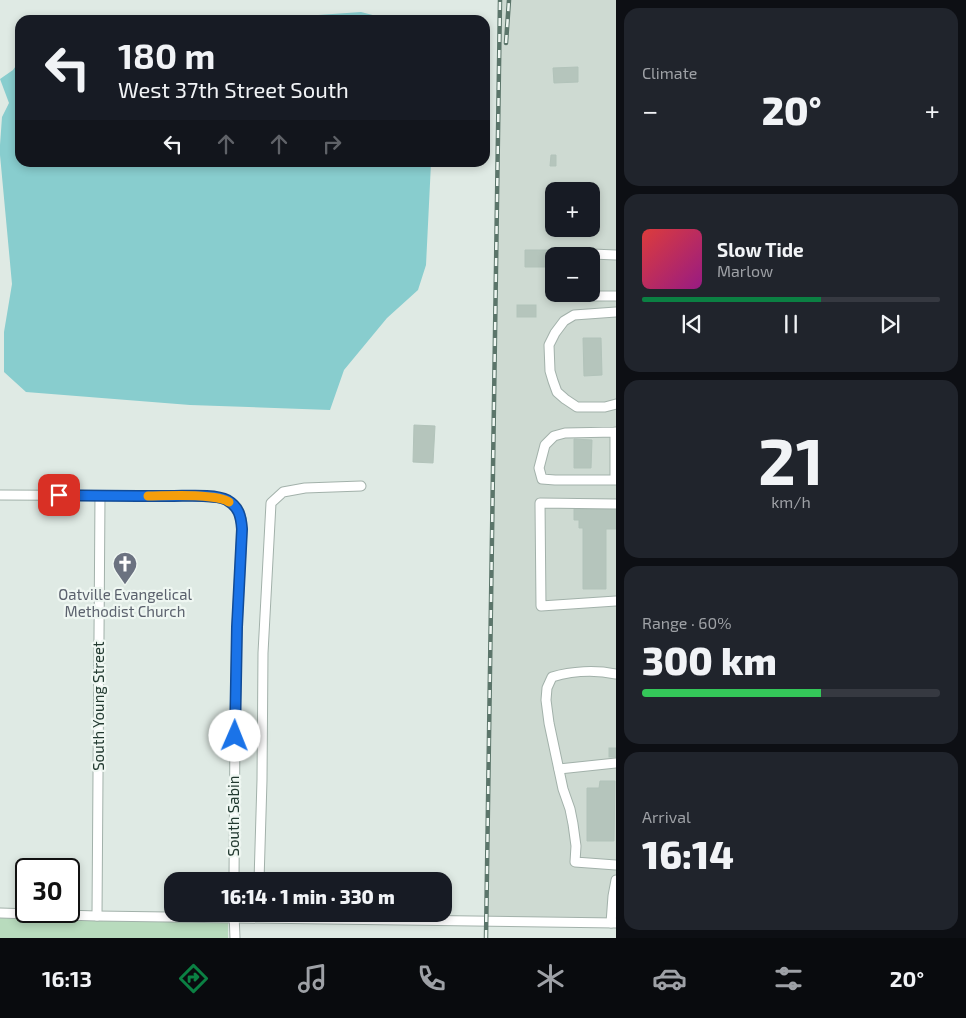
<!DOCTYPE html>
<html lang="en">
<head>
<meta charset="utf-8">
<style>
  :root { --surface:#171b24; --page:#20242c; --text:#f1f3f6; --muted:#9ea1a6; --line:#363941; --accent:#0b8043 }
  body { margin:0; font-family:"Exo 2",sans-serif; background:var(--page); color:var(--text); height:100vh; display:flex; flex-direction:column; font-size:19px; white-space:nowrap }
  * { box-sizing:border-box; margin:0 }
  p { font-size:16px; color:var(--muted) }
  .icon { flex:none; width:28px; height:28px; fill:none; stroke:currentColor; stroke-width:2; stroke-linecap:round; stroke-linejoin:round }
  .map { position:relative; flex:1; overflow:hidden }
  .drawer { display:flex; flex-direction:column; gap:8px; padding:8px; background:#0d0f14; width:350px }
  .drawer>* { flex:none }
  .top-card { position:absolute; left:15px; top:15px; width:475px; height:152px; border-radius:15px; box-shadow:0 2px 8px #0003; background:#171b24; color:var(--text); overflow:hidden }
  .fabs { position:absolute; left:545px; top:182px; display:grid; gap:10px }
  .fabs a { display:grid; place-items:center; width:55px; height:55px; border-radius:10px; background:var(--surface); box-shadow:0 2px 8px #0003; font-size:25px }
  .speed { position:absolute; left:15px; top:858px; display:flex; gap:10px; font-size:25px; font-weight:700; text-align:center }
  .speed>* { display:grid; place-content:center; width:65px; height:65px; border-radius:50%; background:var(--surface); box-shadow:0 2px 8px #0003; line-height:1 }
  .speed .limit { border:2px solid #111; border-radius:8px; background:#fff; color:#111 }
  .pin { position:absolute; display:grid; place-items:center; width:42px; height:42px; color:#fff; margin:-21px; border-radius:10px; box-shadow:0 2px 8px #0006 }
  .me { position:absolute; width:55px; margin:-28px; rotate:1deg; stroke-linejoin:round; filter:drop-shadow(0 0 4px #0008) }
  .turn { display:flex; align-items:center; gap:18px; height:105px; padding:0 20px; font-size:22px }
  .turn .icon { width:65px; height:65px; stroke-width:2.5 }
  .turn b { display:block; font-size:35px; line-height:42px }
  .lanes { display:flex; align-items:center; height:48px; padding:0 20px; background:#0003; justify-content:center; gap:25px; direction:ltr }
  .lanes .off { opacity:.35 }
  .big { font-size:38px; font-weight:800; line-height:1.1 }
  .drawer .card { flex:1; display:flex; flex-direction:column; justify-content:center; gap:8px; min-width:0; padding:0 18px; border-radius:15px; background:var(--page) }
  .drawer .dial { align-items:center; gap:0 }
  .dial b { font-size:65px; line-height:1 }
  .song { display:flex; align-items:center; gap:15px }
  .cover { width:60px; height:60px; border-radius:8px; background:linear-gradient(135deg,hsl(0 70% 55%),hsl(310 70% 35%)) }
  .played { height:5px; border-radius:2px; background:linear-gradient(90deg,var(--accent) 60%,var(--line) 60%) }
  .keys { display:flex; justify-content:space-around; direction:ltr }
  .heat { display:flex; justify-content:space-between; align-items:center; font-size:28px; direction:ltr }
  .charge { height:8px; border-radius:4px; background:linear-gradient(90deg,#34c759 60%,var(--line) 0) }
  .trip { position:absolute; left:164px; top:872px; width:288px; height:50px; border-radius:15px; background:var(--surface); box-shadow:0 2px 8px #0003; font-weight:800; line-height:50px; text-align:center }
  .tabs { display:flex; height:80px; justify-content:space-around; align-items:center; background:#090b0e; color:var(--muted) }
  .tabs .icon { width:35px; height:35px }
  .tabs .current { color:var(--accent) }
  .tabs b { font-size:22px; color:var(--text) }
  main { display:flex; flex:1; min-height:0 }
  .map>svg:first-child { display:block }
  .built { fill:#cedad2; fill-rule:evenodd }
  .green { fill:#b8dbbd }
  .water { fill:#88cdce }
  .building { fill:#b5c5bc; stroke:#b2c3ba }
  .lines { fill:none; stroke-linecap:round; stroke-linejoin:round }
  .minor-casing { stroke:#a2b1aa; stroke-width:11 }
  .minor { stroke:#fff; stroke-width:9 }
  .rail-casing { stroke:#5b756a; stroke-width:4.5 }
  .rail { stroke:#eff7f2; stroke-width:2.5; stroke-dasharray:8; stroke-linecap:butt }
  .route-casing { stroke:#114b97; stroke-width:12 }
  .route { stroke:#1a73e8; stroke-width:9 }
  .slow { stroke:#f59e0b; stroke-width:9 }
  .labels { text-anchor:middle; stroke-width:4.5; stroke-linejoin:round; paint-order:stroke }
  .worship-label { font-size:15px; fill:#5b616d; stroke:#eff7f2 }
  .street-label { font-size:15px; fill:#21392f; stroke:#eff7f2 }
</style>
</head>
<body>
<main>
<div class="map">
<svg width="616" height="938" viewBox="0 0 616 938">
  <rect width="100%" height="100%" fill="#dfeae4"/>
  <path class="built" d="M499,0H616V924L486,921ZM554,191H591V229H554ZM554,256H591V294H554Z"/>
  <rect class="green" x="0" y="918" width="228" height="20"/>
  <g class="water">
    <polygon points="361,12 392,20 247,20"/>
    <polygon points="20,60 20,162 431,163 426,265 418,290 387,318 344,370 330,410 190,405 26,392 4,372 4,332 12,284 0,155 0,145 2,117 9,103 0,79 13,70"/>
  </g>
  <g class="building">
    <polygon points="578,67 578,82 554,83 553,68"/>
    <polygon points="551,155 556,155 556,166 550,166"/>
    <polygon points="525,250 568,250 568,256 554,256 554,267 525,267"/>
    <rect x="517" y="305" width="19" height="12"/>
    <polygon points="583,338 601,338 602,375 584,376"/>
    <polygon points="414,425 435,426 433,463 413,462"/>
    <polygon points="574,439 592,440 591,468 574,468"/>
    <polygon points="574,509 616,509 616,529 606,529 606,589 583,589 583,528 579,528 579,520 574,520"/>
    <rect x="609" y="748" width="7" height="9"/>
    <polygon points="600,781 615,781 614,841 587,841 587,788 599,788"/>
  </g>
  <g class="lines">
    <defs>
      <g id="minor">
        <polyline points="616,255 592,254 592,296 616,296"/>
        <polyline points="616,312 574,315 564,321 555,333 549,345 550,371 553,381 557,392 565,399 577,407 605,407 616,404"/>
        <polyline points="615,432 615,480 555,480 542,479 539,468 545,445 554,436 565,433 616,432"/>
        <polyline points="0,495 196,496 221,498 226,500 237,508 239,512 241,519 242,529 237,627 235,725 234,881"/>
        <polyline points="616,504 540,503 541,606 616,601"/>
        <path d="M616,674C596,670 572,671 552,677L547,688L546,700L549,723L563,789L570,809L573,824L576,846L575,862L616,865"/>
        <polyline points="559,769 616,763"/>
        <polyline points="259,881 262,780 263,653 271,503 283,492 305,488 361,486"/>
        <polyline points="0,913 97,916 616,923"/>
        <polyline points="234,914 235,938"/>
        <polyline points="97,916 100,496"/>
        <polyline points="611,923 613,896 616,880"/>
      </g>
    </defs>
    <use href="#minor" class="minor-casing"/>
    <use href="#minor" class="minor"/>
    <defs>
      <g id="rail">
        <polyline points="506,43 509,0"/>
        <polyline points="486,938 500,0"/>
      </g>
    </defs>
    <use href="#rail" class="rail-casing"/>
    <use href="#rail" class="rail"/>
  </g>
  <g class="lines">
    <defs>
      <path id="route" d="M59,495C97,496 136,496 174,496C187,496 216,494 227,500C239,507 241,516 242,529L237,627L235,736"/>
    </defs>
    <use href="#route" class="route-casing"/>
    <use href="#route" class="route"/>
    <path class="slow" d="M148,496C167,496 216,493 229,502"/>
  </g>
  <defs>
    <symbol id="church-pin" viewBox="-11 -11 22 30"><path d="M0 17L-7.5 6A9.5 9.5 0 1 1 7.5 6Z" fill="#6b7280" stroke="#eff7f2"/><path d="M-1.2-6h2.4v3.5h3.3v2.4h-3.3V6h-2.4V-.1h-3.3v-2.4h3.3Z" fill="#fff"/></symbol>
  </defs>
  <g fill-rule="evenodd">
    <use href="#church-pin" x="111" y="550" width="28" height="38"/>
  </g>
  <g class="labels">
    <g class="worship-label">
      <text x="125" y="600">Oatville Evangelical<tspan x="125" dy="17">Methodist Church</tspan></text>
    </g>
    <g class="street-label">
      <text transform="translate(99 706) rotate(-90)" y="5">South Young Street</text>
      <text transform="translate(234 816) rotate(-90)" y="5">South Sabin</text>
    </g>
  </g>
</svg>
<div class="fabs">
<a>+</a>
<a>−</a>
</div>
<div class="speed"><div class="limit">30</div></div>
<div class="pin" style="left:59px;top:495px;background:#d93025"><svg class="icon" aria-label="arrive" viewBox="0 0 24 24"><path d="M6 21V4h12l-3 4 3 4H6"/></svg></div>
<svg class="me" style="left:235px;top:736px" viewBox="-20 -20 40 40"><circle r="19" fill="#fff"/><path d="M0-13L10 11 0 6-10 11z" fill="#1a73e8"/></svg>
<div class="trip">16:14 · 1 min · 330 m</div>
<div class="top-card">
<div class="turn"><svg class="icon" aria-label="left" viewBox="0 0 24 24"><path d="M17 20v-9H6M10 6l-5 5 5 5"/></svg><div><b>180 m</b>West 37th Street South</div></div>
<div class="lanes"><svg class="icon" aria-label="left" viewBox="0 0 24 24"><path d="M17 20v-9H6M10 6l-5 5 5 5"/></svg><svg class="icon off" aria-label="ahead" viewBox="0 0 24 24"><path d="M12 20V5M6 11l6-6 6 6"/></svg><svg class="icon off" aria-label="ahead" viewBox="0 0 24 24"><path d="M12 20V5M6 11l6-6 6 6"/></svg><svg class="icon off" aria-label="right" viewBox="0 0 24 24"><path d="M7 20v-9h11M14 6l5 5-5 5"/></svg></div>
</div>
</div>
<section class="drawer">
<div class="card"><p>Climate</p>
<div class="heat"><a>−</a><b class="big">20°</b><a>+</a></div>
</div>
<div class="card">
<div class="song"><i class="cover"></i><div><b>Slow Tide</b><p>Marlow</p></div></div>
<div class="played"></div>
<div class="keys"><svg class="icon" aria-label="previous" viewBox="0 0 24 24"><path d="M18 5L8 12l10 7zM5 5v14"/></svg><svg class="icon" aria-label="pause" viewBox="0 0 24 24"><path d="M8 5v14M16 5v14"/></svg><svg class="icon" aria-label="next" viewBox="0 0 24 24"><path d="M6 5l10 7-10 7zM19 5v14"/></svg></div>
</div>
<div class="card dial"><b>21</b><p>km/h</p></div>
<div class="card"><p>Range · 60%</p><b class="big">300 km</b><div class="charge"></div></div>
<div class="card"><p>Arrival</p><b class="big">16:14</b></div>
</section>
</main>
<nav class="tabs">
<b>16:13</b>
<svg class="icon current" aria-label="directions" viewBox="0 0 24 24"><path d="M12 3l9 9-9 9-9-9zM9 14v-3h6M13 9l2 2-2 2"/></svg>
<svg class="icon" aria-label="music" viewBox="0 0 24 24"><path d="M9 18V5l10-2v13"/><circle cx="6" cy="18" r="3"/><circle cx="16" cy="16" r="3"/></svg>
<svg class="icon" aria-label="phone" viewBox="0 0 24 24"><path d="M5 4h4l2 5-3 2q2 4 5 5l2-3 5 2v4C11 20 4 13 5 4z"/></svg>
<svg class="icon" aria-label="climate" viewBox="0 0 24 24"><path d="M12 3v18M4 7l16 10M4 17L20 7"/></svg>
<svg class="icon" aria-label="car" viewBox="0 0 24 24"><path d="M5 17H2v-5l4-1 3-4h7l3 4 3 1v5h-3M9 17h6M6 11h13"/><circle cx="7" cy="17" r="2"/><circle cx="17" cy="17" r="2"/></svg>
<svg class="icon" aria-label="filters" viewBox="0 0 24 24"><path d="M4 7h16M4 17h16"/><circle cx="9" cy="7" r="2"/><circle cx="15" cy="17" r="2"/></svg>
<b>20°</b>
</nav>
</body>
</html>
